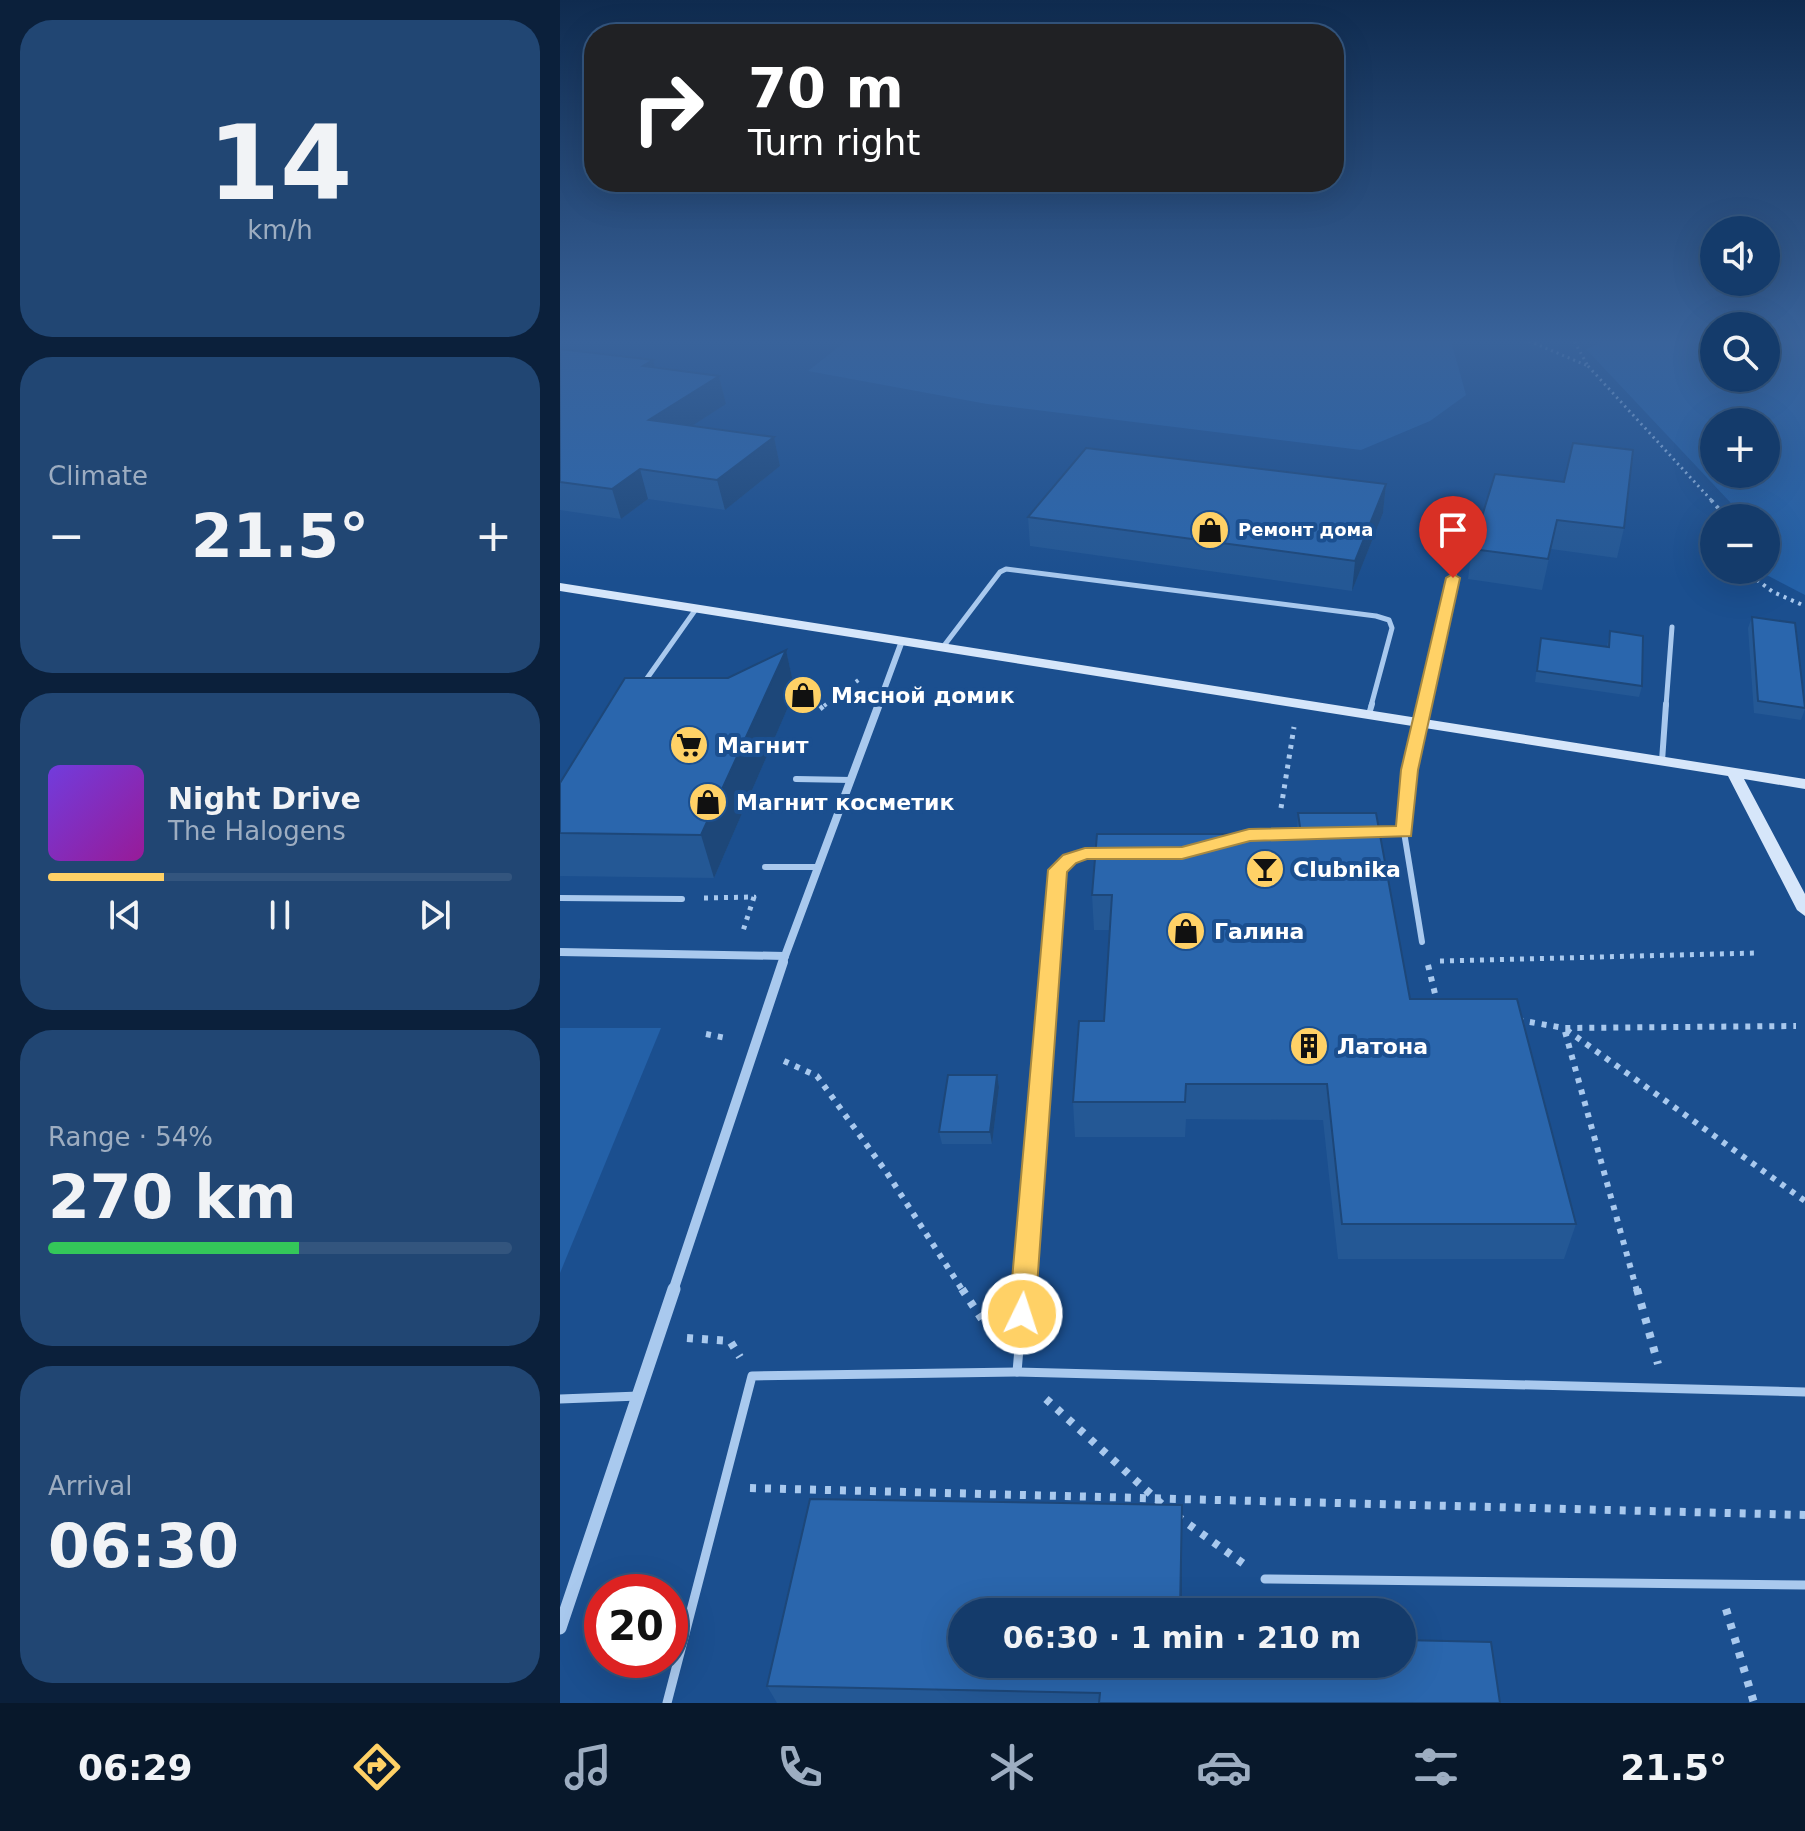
<!DOCTYPE html>
<html lang="en">
<head>
<meta charset="utf-8">
<style>
  :root { --surface:#143b6b; --page:#214673; --text:#f1f3f6; --muted:#9dadc1; --line:#33557e; --accent:#ffd166 }
  body { margin:0; font-family:"DejaVu Sans",sans-serif; background:var(--page); color:var(--text); height:100vh; display:flex; flex-direction:column; font-size:30px; white-space:nowrap }
  * { box-sizing:border-box; margin:0 }
  p { font-size:26px; color:var(--muted) }
  .icon { flex:none; width:44px; height:44px; fill:none; stroke:currentColor; stroke-width:2; stroke-linecap:round; stroke-linejoin:round }
  .map { position:relative; flex:1; overflow:hidden }
  .sheet { display:flex; flex-direction:column; gap:20px; padding:20px; background:#0b203b; width:560px }
  .sheet>* { flex:none }
  .banner { position:absolute; left:24px; top:24px; width:760px; height:168px; border-radius:32px; box-shadow:0 8px 32px #0002,0 0 0 2px var(--line); background:#202124; color:#fff; overflow:hidden }
  .tools { position:absolute; left:1140px; top:216px; display:grid; gap:16px }
  .tools a { display:grid; place-items:center; width:80px; height:80px; border-radius:50%; background:var(--surface); box-shadow:0 8px 32px #0002,0 0 0 2px var(--line); font-size:40px }
  .speed { position:absolute; left:24px; top:1574px; display:flex; gap:16px; font-size:40px; font-weight:700; text-align:center }
  .speed>* { display:grid; place-content:center; width:104px; height:104px; border-radius:50%; background:var(--surface); box-shadow:0 8px 32px #0002,0 0 0 2px var(--line); line-height:1 }
  .speed .limit { border:12px solid #d22; background:#fff; color:#111 }
  .pin { position:absolute; display:grid; place-items:center; width:68px; height:68px; color:#fff; margin:-82px -34px; border-radius:50% 50% 50% 0; rotate:-45deg; box-shadow:0 0 8px #0007 }
  .pin .icon { rotate:45deg }
  .me { position:absolute; width:88px; margin:-44px; rotate:4deg; stroke-linejoin:round; filter:drop-shadow(0 0 6px #0008) }
  .turn { display:flex; align-items:center; gap:28px; height:168px; padding:0 32px; font-size:36px }
  .turn .icon { width:104px; height:104px; stroke-width:2.5 }
  .turn b { display:block; font-size:56px; line-height:68px }
  .big { font-size:60px; font-weight:700; line-height:1.1 }
  .sheet .tile { flex:1; display:flex; flex-direction:column; justify-content:center; gap:12px; min-width:0; padding:0 28px; border-radius:32px; background:var(--page) }
  .sheet .dial { align-items:center; gap:0 }
  .dial b { font-size:104px; line-height:1 }
  .song { display:flex; align-items:center; gap:24px }
  .cover { width:96px; height:96px; border-radius:12px; background:linear-gradient(135deg,hsl(260 70% 55%),hsl(300 70% 35%)) }
  .played { height:8px; border-radius:4px; background:linear-gradient(90deg,var(--accent) 25%,var(--line) 25%) }
  .keys { display:flex; justify-content:space-around; direction:ltr }
  .heat { display:flex; justify-content:space-between; align-items:center; font-size:44px; direction:ltr }
  .charge { height:12px; border-radius:6px; background:linear-gradient(90deg,#34c759 54%,var(--line) 0) }
  .trip { position:absolute; left:388px; top:1598px; width:468px; height:80px; border-radius:40px; background:var(--surface); box-shadow:0 8px 32px #0002,0 0 0 2px var(--line); font-weight:700; line-height:80px; text-align:center }
  .tab-bar { display:flex; height:128px; justify-content:space-around; align-items:center; background:#08182b; color:var(--muted) }
  .tab-bar .icon { width:56px; height:56px }
  .tab-bar .selected { color:var(--accent) }
  .tab-bar b { font-size:36px; color:var(--text) }
  main { display:flex; flex:1; min-height:0 }
  .map>svg:first-child { display:block }
  .green { fill:#2461a8; fill-rule:evenodd }
  .lines { fill:none; stroke-linecap:round; stroke-linejoin:round }
  .path-far4 { stroke:#a9c9ee; stroke-width:3; stroke-dasharray:2 4; stroke-linecap:butt }
  .path-far3 { stroke:#a9c9ee; stroke-width:4; stroke-dasharray:3 5; stroke-linecap:butt }
  .path-far2 { stroke:#a9c9ee; stroke-width:5; stroke-dasharray:4 6; stroke-linecap:butt }
  .path-far1 { stroke:#a9c9ee; stroke-width:6; stroke-dasharray:5 7; stroke-linecap:butt }
  .path { stroke:#a9c9ee; stroke-width:8; stroke-dasharray:6 9; stroke-linecap:butt }
  .lane-far3 { stroke:#a9c9ee; stroke-width:5 }
  .lane-far2 { stroke:#a9c9ee; stroke-width:6 }
  .lane-far1 { stroke:#a9c9ee; stroke-width:7 }
  .lane { stroke:#a9c9ee; stroke-width:9 }
  .street-far3 { stroke:#a9c9ee; stroke-width:6 }
  .street-far2 { stroke:#a9c9ee; stroke-width:8 }
  .street-far1 { stroke:#a9c9ee; stroke-width:10 }
  .street { stroke:#a9c9ee; stroke-width:13 }
  .secondary { fill:#d6e6fa; fill-rule:evenodd }
  .wall { fill:#245895 }
  .shaded-wall { fill:#1d4779 }
  .building { fill:#2a66ad; stroke:#1d4779; stroke-width:2 }
  .route { fill:#ffd166; stroke:#a68842; stroke-width:2 }
  .labels { text-anchor:middle; stroke-width:8; stroke-linejoin:round; paint-order:stroke }
  .far-poi-label { font-size:18px; font-weight:bold; fill:#fff; stroke:#1b4f8f; text-anchor:start }
  .poi-label { font-size:22px; font-weight:bold; fill:#fff; stroke:#1b4f8f; text-anchor:start }
</style>
</head>
<body>
<main>
<section class="sheet">
<div class="tile dial"><b>14</b><p>km/h</p></div>
<div class="tile"><p>Climate</p>
<div class="heat"><a>−</a><b class="big">21.5°</b><a>+</a></div>
</div>
<div class="tile">
<div class="song"><i class="cover"></i><div><b>Night Drive</b><p>The Halogens</p></div></div>
<div class="played"></div>
<div class="keys"><svg class="icon" aria-label="previous" viewBox="0 0 24 24"><path d="M18 5L8 12l10 7zM5 5v14"/></svg><svg class="icon" aria-label="pause" viewBox="0 0 24 24"><path d="M8 5v14M16 5v14"/></svg><svg class="icon" aria-label="next" viewBox="0 0 24 24"><path d="M6 5l10 7-10 7zM19 5v14"/></svg></div>
</div>
<div class="tile"><p>Range · 54%</p><b class="big">270 km</b><div class="charge"></div></div>
<div class="tile"><p>Arrival</p><b class="big">06:30</b></div>
</section>
<div class="map">
<svg width="1245" height="1703" viewBox="0 0 1245 1703">
  <rect width="100%" height="100%" fill="#1b4f8f"/>
  <g class="green">
    <polygon points="286,341 891,341 906,395 870,421 801,450 427,404 248,371"/>
    <path d="M1045,341H1154V378H1206V341L1245,343V595L1197,570H1206V518H1185L1026,349ZM1154,422H1206V474H1154Z"/>
    <polygon points="0,1028 101,1028 0,1273"/>
  </g>
  <g class="lines">
    <g class="path-far4">
      <polyline points="969,341 1028,366 1014,341"/>
      <polyline points="1028,366 1153,502"/>
    </g>
    <g class="path-far3">
      <polyline points="1151,500 1167,518"/>
      <polyline points="1184,570 1213,592 1245,606"/>
      <polyline points="264,706 301,678"/>
    </g>
    <g class="path-far2">
      <polyline points="260,709 266,704"/>
      <polyline points="721,808 734,727"/>
      <polyline points="144,898 194,897 183,931"/>
      <polyline points="880,961 1198,953"/>
    </g>
    <g class="path-far1">
      <polyline points="868,965 878,1006"/>
      <polyline points="958,1020 1004,1028 1236,1026"/>
      <polyline points="146,1034 166,1038"/>
      <polyline points="224,1061 257,1076 327,1173 403,1291"/>
      <polyline points="1077,1291 1004,1028 1245,1201"/>
    </g>
    <g class="path">
      <polyline points="402,1289 431,1333"/>
      <polyline points="1077,1289 1098,1364"/>
      <polyline points="127,1338 170,1341 180,1357"/>
      <polyline points="486,1399 606,1508"/>
      <polyline points="190,1488 1245,1515"/>
      <polyline points="617,1516 684,1564"/>
      <polyline points="1166,1609 1194,1703"/>
    </g>
    <g class="lane-far3">
      <polyline points="383,647 440,572 446,569 816,616 829,620 832,628 811,706"/>
      <polyline points="83,684 136,609"/>
      <polyline points="864,706 900,548"/>
      <polyline points="1106,706 1112,627"/>
    </g>
    <g class="lane-far2">
      <polyline points="809,714 812,704"/>
      <polyline points="1102,761 1106,704"/>
      <polyline points="236,779 291,780"/>
      <polyline points="812,832 844,832"/>
      <polyline points="716,834 745,834"/>
      <polyline points="205,867 258,867"/>
      <polyline points="0,898 122,899"/>
      <polyline points="862,942 844,832 850,770 865,704"/>
      <polyline points="490,964 498,870 518,856 543,853"/>
    </g>
    <polyline class="lane-far1" points="464,1291 490,962"/>
    <g class="lane">
      <polyline points="457,1372 464,1289"/>
      <polyline points="0,1399 79,1396"/>
      <polyline points="705,1579 1245,1585"/>
      <polyline points="107,1703 192,1376 457,1372 1245,1392"/>
    </g>
    <polyline class="street-far3" points="318,706 342,641"/>
    <g class="street-far2">
      <polyline points="0,952 225,956"/>
      <polyline points="222,964 319,704"/>
    </g>
    <polyline class="street-far1" points="113,1291 223,962"/>
    <polyline class="street" points="0,1628 114,1289"/>
    <polygon class="secondary" points="0,583 1245,779 1245,789 1184,779 1245,894 1245,916 1237,910 1168,776 0,591"/>
  </g>
  <g class="wall">
    <polygon points="0,349 95,367 159,376 166,404 131,426 214,437 220,466 165,510 88,499 61,519 0,510"/>
    <polygon points="935,474 1064,528 1057,558 991,549 982,590 908,579 912,549"/>
    <polygon points="826,484 823,513 792,591 470,546 468,517"/>
    <polygon points="1192,617 1235,623 1245,709 1241,720 1194,713 1188,628"/>
    <polygon points="1050,631 1082,686 1079,697 975,682 981,638 1047,646"/>
    <polygon points="226,650 235,691 154,878 0,876 0,783 168,678"/>
    <polygon points="738,813 850,999 1016,1224 1004,1259 778,1259 763,1120 626,1119 625,1137 515,1137 513,1102 544,1021 550,930 534,930 532,895 737,834"/>
    <polygon points="437,1075 439,1087 432,1144 382,1144 379,1132"/>
    <polygon points="250,1499 622,1505 622,1612 402,1612 402,1664 842,1664 842,1640 931,1642 940,1703 217,1703 207,1686"/>
  </g>
  <g class="shaded-wall">
    <polygon points="93,360 100,387 83,366"/>
    <polygon points="159,376 166,404 96,449 89,420"/>
    <polygon points="214,437 220,466 165,510 157,480"/>
    <polygon points="80,469 88,499 61,519 52,489"/>
    <polygon points="826,484 823,513 792,591 795,561"/>
    <polygon points="226,650 235,691 154,878 141,835"/>
    <polygon points="437,1075 439,1087 432,1144 430,1132"/>
    <polygon points="622,1505 622,1612 620,1612"/>
  </g>
  <g class="building">
    <polygon points="0,349 93,360 83,366 159,376 89,420 214,437 157,480 80,469 52,489 0,482"/>
    <polygon points="1013,443 1073,450 1064,528 997,520 988,559 912,549 935,474 1004,482"/>
    <polygon points="526,448 826,484 795,561 468,517"/>
    <polygon points="1192,617 1235,623 1245,708 1198,701"/>
    <polygon points="1050,631 1083,636 1082,686 977,671 981,638 1049,647"/>
    <polygon points="226,650 141,835 0,833 0,783 65,678 168,678"/>
    <polygon points="738,813 816,813 850,999 957,999 1016,1224 782,1224 767,1084 626,1084 625,1102 513,1102 519,1021 544,1021 552,895 532,895 537,834 741,834"/>
    <polygon points="388,1075 437,1075 430,1132 379,1132"/>
    <polygon points="250,1499 622,1505 620,1612 402,1612 402,1664 842,1664 842,1640 931,1642 940,1703 539,1703 540,1693 207,1686"/>
  </g>
  <linearGradient id="sky" x2="0" y2="1"><stop stop-color="#0f2b4f"/><stop offset="0.59" stop-color="#39639b"/><stop offset="1" stop-color="#39639b" stop-opacity="0"/></linearGradient>
  <rect width="1245" height="579" fill="url(#sky)"/>
  <polygon class="route" points="893,574 900,578 858,770 851,836 690,841 622,859 527,859 516,863 507,872 475,1314 471,1322 462,1326 453,1322 449,1314 488,870 503,855 525,848 622,847 689,829 836,826 841,770 886,578"/>
  <defs>
    <symbol id="shop-disc" viewBox="-11 -11 22 22"><circle r="9.5" fill="#ffd166" stroke="#1b4f8f"/><path d="M-5-2.5h2.3a2.7 3.5 0 0 1 5.4 0H5L5.5 6h-11ZM-1.5-2.5h3a1.5 2.3 0 0 0-3 0Z" fill="#111"/></symbol>
    <symbol id="supermarket-disc" viewBox="-11 -11 22 22"><circle r="9.5" fill="#ffd166" stroke="#1b4f8f"/><path d="M-6-5.5h2.5l.6 2H6L4.5 2H-2.5L-4.4-4H-6ZM-1.5 3.2a1.3 1.3 0 1 0 .1 0ZM3 3.2a1.3 1.3 0 1 0 .1 0Z" fill="#111"/></symbol>
    <symbol id="bar-disc" viewBox="-11 -11 22 22"><circle r="9.5" fill="#ffd166" stroke="#1b4f8f"/><path d="M-6-5H6L.8 .8V4.5H3.5V6h-7V4.5H-.8V.8Z" fill="#111"/></symbol>
    <symbol id="building-disc" viewBox="-11 -11 22 22"><circle r="9.5" fill="#ffd166" stroke="#1b4f8f"/><path d="M-4-6H4V6H1V3H-1V6H-4ZM-2.5-4.3h1.7v1.8h-1.7ZM.8-4.3h1.7v1.8H.8ZM-2.5-1h1.7V.8h-1.7ZM.8-1h1.7V.8H.8Z" fill="#111"/></symbol>
  </defs>
  <g fill-rule="evenodd">
    <use href="#shop-disc" x="628" y="508" width="44" height="44"/>
    <use href="#shop-disc" x="221" y="673" width="44" height="44"/>
    <use href="#supermarket-disc" x="107" y="723" width="44" height="44"/>
    <use href="#shop-disc" x="126" y="780" width="44" height="44"/>
    <use href="#bar-disc" x="683" y="847" width="44" height="44"/>
    <use href="#shop-disc" x="604" y="909" width="44" height="44"/>
    <use href="#building-disc" x="727" y="1024" width="44" height="44"/>
  </g>
  <g class="labels">
    <g class="far-poi-label">
      <text x="678" y="536">Ремонт дома</text>
    </g>
    <g class="poi-label">
      <text x="271" y="703">Мясной домик</text>
      <text x="157" y="753">Магнит</text>
      <text x="176" y="810">Магнит косметик</text>
      <text x="733" y="877">Clubnika</text>
      <text x="654" y="939">Галина</text>
      <text x="777" y="1054">Латона</text>
    </g>
  </g>
</svg>
<div class="tools">
<a><svg class="icon" aria-label="sound" viewBox="0 0 24 24"><path d="M4 9h4l5-4v14l-5-4H4zM17 9q2 3 0 6"/></svg></a>
<a><svg class="icon" aria-label="search" viewBox="0 0 24 24"><circle cx="10" cy="10" r="6"/><path d="M15 15l6 6"/></svg></a>
<a>+</a>
<a>−</a>
</div>
<div class="speed"><div class="limit">20</div></div>
<div class="pin" style="left:893px;top:578px;background:#d93025"><svg class="icon" aria-label="arrive" viewBox="0 0 24 24"><path d="M6 21V4h12l-3 4 3 4H6"/></svg></div>
<svg class="me" style="left:462px;top:1314px" viewBox="-20 -20 40 40"><circle r="17" fill="#ffd166" stroke="#fff" stroke-width="3"/><path d="M0-11L8 9 0 5-8 9z" fill="#fff"/></svg>
<div class="trip">06:30 · 1 min · 210 m</div>
<div class="banner">
<div class="turn"><svg class="icon" aria-label="right" viewBox="0 0 24 24"><path d="M7 20v-9h11M14 6l5 5-5 5"/></svg><div><b>70 m</b>Turn right</div></div>
</div>
</div>
</main>
<nav class="tab-bar">
<b>06:29</b>
<svg class="icon selected" aria-label="directions" viewBox="0 0 24 24"><path d="M12 3l9 9-9 9-9-9zM9 14v-3h6M13 9l2 2-2 2"/></svg>
<svg class="icon" aria-label="music" viewBox="0 0 24 24"><path d="M9 18V5l10-2v13"/><circle cx="6" cy="18" r="3"/><circle cx="16" cy="16" r="3"/></svg>
<svg class="icon" aria-label="phone" viewBox="0 0 24 24"><path d="M5 4h4l2 5-3 2q2 4 5 5l2-3 5 2v4C11 20 4 13 5 4z"/></svg>
<svg class="icon" aria-label="climate" viewBox="0 0 24 24"><path d="M12 3v18M4 7l16 10M4 17L20 7"/></svg>
<svg class="icon" aria-label="car" viewBox="0 0 24 24"><path d="M5 17H2v-5l4-1 3-4h7l3 4 3 1v5h-3M9 17h6M6 11h13"/><circle cx="7" cy="17" r="2"/><circle cx="17" cy="17" r="2"/></svg>
<svg class="icon" aria-label="filters" viewBox="0 0 24 24"><path d="M4 7h16M4 17h16"/><circle cx="9" cy="7" r="2"/><circle cx="15" cy="17" r="2"/></svg>
<b>21.5°</b>
</nav>
</body>
</html>
